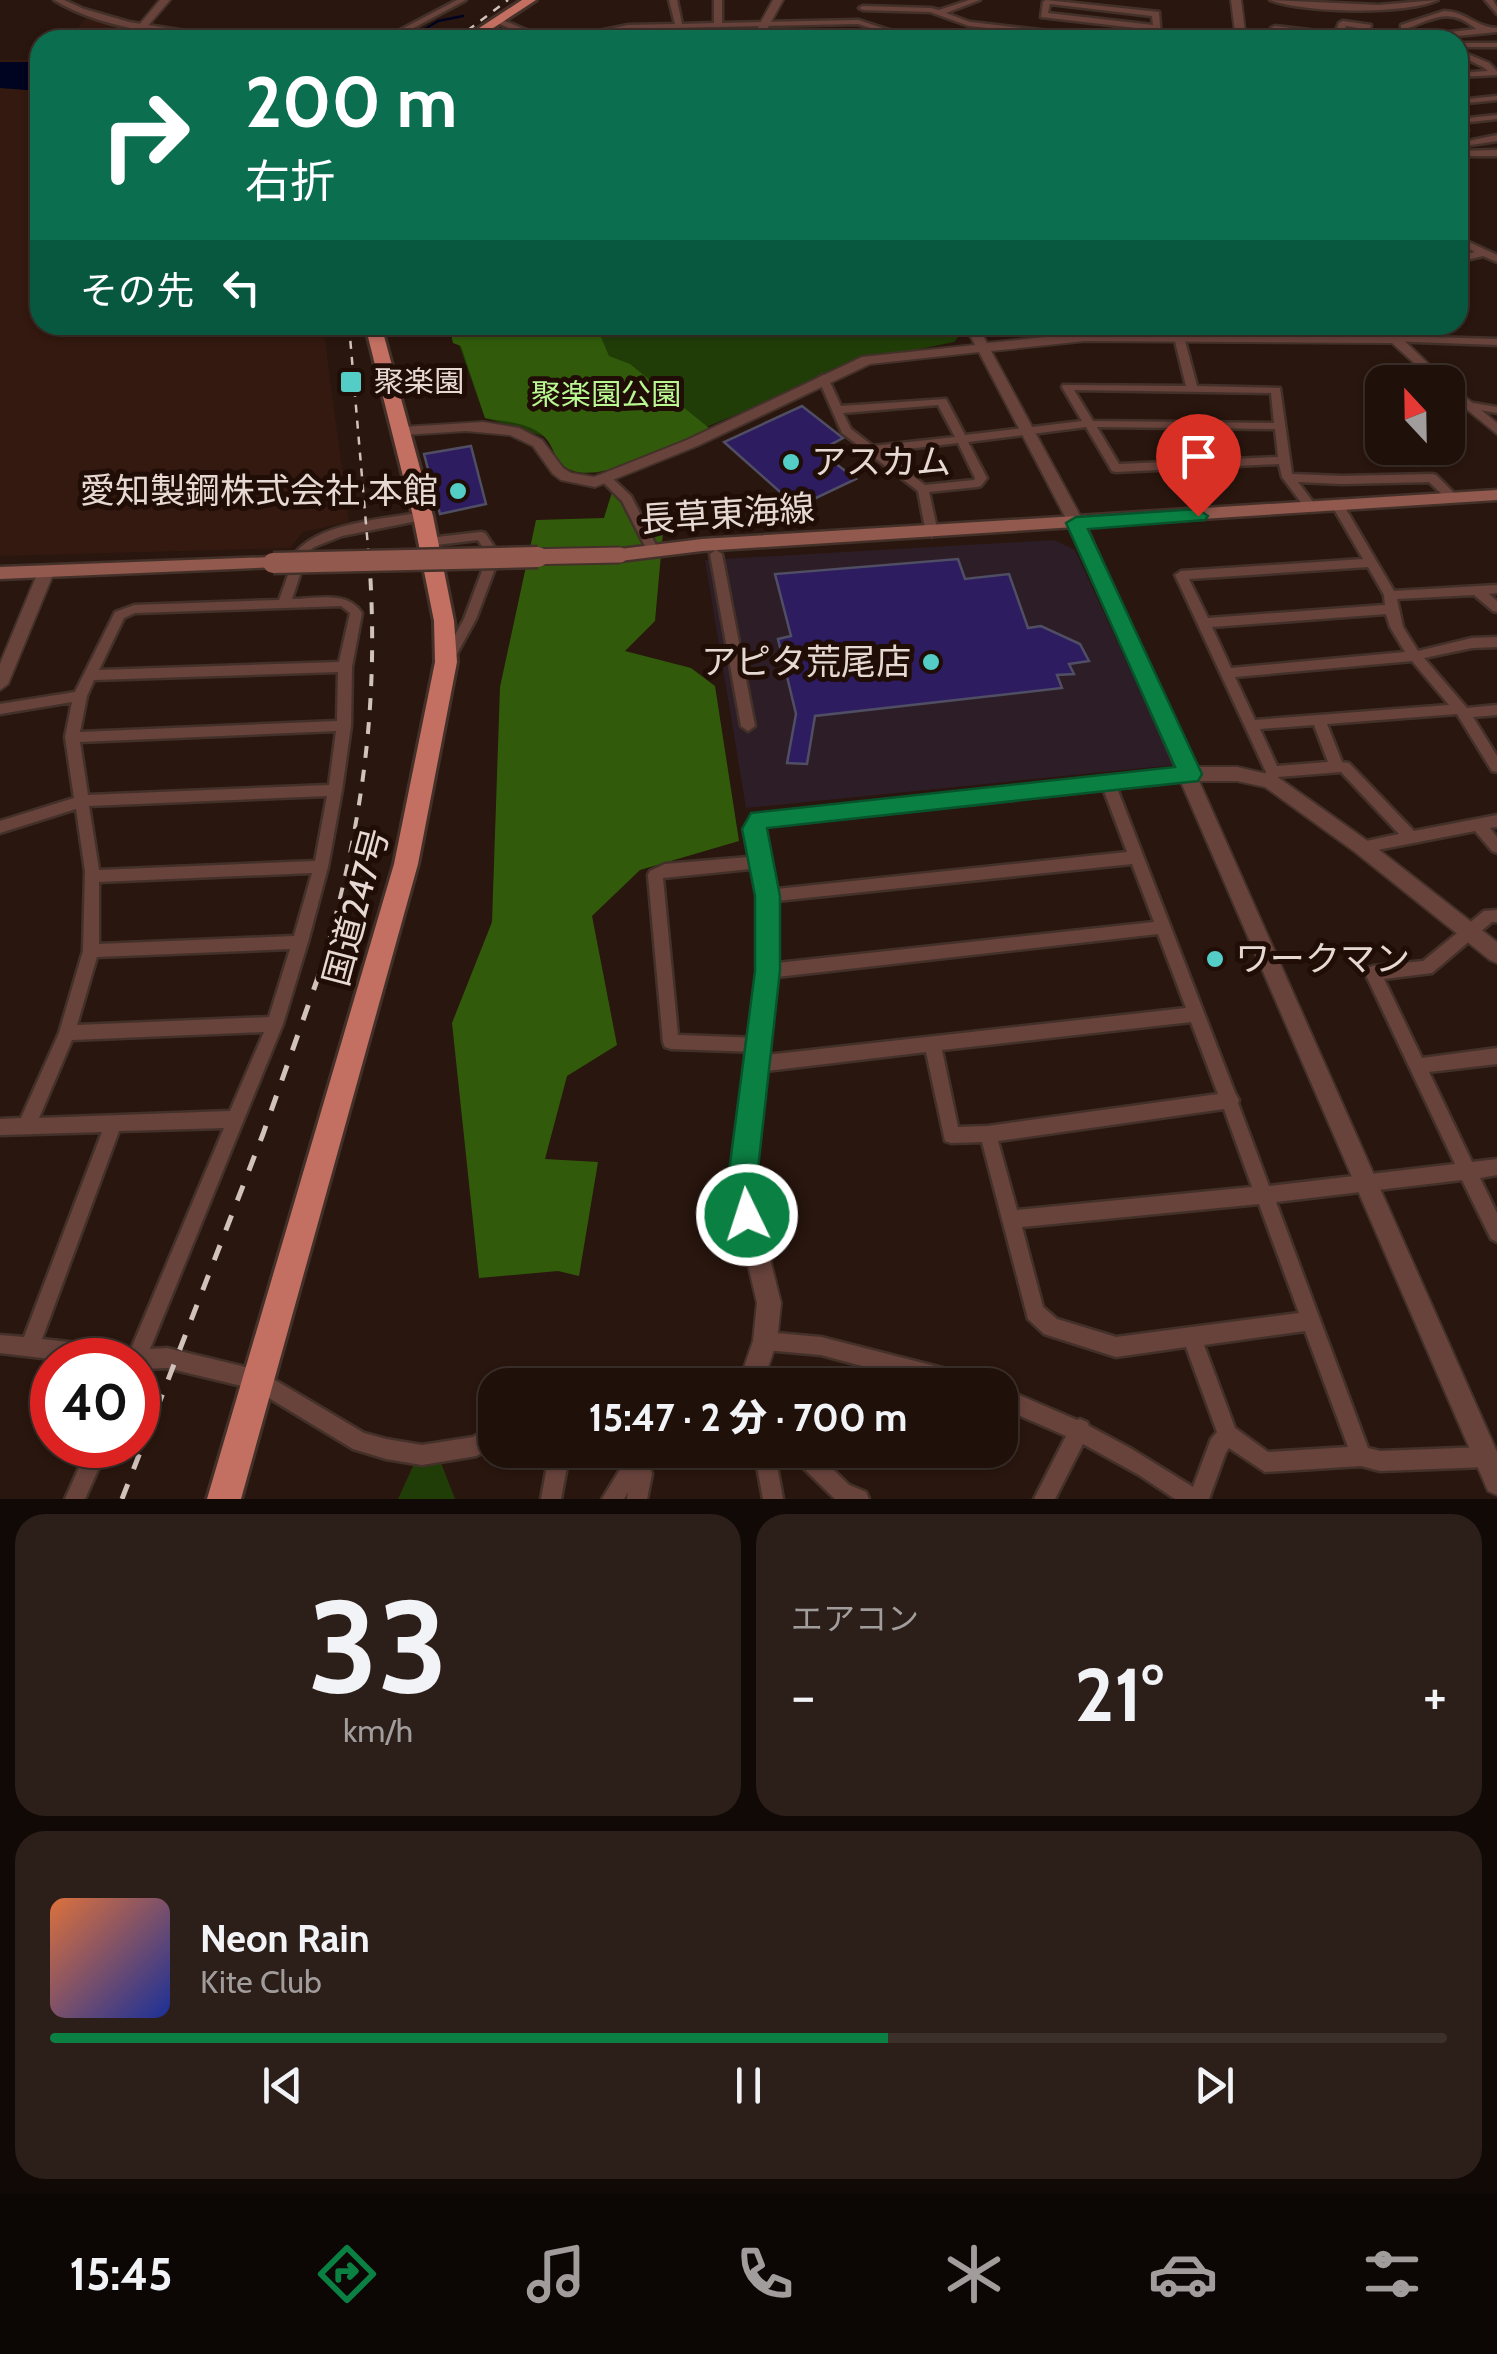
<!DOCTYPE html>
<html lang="ja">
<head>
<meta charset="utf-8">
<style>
  :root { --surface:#1f100a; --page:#2c1e18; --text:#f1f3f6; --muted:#a19d9c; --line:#3c302b; --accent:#0b8043 }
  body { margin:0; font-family:Cabin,"Noto Sans JP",sans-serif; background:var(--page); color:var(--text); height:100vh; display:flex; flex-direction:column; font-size:38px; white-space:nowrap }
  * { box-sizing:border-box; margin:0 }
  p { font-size:32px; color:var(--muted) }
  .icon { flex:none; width:55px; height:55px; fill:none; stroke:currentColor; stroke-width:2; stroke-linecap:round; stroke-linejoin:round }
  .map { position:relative; height:1499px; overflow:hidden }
  .drawer { display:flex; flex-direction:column; gap:15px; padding:15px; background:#110906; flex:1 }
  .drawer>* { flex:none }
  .banner { position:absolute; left:30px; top:30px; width:1438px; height:305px; border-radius:30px; box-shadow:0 2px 8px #0004,0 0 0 2px var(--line); background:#0b6e4f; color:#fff; overflow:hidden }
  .needle { width:65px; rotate:338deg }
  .buttons { position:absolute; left:1365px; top:365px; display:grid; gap:20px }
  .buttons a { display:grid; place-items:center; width:100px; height:100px; border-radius:20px; background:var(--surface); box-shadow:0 2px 8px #0004,0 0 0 2px var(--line); font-size:50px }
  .speed { position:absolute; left:30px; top:1338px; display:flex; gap:20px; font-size:50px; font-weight:700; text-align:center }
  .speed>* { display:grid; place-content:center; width:130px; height:130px; border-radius:50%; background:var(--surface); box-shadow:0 2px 8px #0004,0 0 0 2px var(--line); line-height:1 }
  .speed .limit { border:15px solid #d22; background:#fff; color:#111 }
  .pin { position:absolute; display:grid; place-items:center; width:85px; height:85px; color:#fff; margin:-102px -42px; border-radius:50% 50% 50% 0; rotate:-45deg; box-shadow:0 0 10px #0007 }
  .pin .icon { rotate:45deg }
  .me { position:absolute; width:110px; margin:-55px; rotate:356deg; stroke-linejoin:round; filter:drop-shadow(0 0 8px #0008) }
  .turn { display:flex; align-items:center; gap:35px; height:210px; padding:0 50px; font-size:45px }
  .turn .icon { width:130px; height:130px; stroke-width:2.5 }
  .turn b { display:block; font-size:70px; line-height:85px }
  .then { display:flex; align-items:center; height:95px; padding:0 50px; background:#0003; gap:20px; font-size:38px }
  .big { font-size:75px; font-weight:800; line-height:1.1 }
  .drawer .tile { flex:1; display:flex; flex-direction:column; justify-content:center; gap:15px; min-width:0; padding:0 35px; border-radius:30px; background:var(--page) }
  .drawer .dial { align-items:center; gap:0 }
  .dial b { font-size:130px; line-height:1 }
  .song { display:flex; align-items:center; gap:30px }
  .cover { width:120px; height:120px; border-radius:15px; background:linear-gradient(135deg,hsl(20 70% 55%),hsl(230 70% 35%)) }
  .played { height:10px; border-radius:5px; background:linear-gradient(90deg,var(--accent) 60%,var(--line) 60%) }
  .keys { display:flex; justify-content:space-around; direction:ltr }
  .heat { display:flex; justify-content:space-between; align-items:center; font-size:55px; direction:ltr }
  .drawer .tiles { flex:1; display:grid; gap:15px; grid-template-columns:1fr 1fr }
  .tile:last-child { grid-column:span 2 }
  .trip { position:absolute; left:478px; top:1368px; width:540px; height:100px; border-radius:30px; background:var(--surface); box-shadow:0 2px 8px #0004,0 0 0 2px var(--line); font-weight:800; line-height:100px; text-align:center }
  .tabs { display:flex; height:160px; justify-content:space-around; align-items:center; background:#0c0604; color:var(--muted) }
  .tabs .icon { width:70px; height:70px }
  .tabs .on { color:var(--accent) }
  .tabs b { font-size:45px; color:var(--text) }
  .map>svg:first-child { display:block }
  .commercial { fill:#2d1d26 }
  .built { fill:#33190f }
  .green { fill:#203d08 }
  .forest { fill:#315b0b }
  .water { fill:#000420 }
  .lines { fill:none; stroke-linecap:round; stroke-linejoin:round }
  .stream { stroke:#000420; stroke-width:2.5 }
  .building { fill:#2e1c61; stroke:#504e63; stroke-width:2.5 }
  .minor-casing { stroke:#433129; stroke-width:5 }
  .tertiary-casing { stroke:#433129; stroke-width:4 }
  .secondary-casing { stroke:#433129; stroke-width:5 }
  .trunk-casing { stroke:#433129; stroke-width:6 }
  .minor { fill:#68433c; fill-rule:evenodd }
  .tertiary { fill:#68433c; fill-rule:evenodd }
  .secondary { fill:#92594e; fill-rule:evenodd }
  .trunk { fill:#c37062; fill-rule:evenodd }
  .rail-far2 { stroke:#d1c2bc; stroke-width:2.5; stroke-dasharray:8 8; stroke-linecap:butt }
  .rail-far1 { stroke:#d1c2bc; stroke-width:4; stroke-dasharray:12 12; stroke-linecap:butt }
  .rail { stroke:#d1c2bc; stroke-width:5; stroke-dasharray:16 16; stroke-linecap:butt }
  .secondary-bridge-far1-casing { stroke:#433129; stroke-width:19; stroke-linecap:butt }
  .secondary-bridge-casing { stroke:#433129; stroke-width:25; stroke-linecap:butt }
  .secondary-bridge-far1 { stroke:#92594e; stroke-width:15 }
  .secondary-bridge { stroke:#92594e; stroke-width:20 }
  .route { fill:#0b8043; stroke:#07532c; stroke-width:2.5 }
  .poi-dot { fill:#54cdc7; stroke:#1f0d06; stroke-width:4 }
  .labels { text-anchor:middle; stroke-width:10; stroke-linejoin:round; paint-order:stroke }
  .far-poi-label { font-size:30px; fill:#e6d8d2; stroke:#1f0d06; text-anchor:start }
  .far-park-label { font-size:30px; fill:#b9f792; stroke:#1f0d06 }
  .poi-label { font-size:35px; fill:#e6d8d2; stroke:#1f0d06; text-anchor:start }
  .street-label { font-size:35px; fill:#e6d8d2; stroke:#1f0d06 }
</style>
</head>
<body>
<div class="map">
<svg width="1497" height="1499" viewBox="0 0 1497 1499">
  <rect width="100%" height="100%" fill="#29160e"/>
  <polygon class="commercial" points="1054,540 1075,550 1174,765 746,808 705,560"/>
  <g class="built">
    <polygon points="87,17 137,29 198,37 68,40"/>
    <polygon points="0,60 40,60 40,325 323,325 349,522 303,532 290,548 0,556"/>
  </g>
  <g class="green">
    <polygon points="452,325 954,325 959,336 954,342 866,360 597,473 546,437 485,418"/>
    <polygon points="441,1463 455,1499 398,1499 414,1464"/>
  </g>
  <g class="forest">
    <path d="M449,325H596L609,356L630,364L709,428C677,442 596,489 565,467C556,461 554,450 548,441C535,422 505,422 485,418L461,346L453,343Z"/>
    <polygon points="613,489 663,532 655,621 625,651 691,668 715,686 739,841 640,870 592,916 617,1045 567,1076 545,1159 598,1162 579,1276 558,1271 479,1278 452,1023 492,922 500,687 536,520 604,518"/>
  </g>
  <polygon class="water" points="0,62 40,62 40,91 0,88"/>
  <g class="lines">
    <polyline class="stream" points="407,40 438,21 463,16"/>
  </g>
  <g class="building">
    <polygon points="802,406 843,438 819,451 856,479 797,507 724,442"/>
    <polygon points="471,446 486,504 440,514 424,454"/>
    <polygon points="958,559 965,579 1009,574 1028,628 1041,626 1080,644 1089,661 1069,664 1074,674 1057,675 1062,688 815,716 807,764 787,763 796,714 778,639 791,636 775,574"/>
  </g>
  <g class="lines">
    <defs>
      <g id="minor">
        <path d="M54,0H64L84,9L129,22L179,30L255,38L259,40C196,40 108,33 54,0Z"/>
        <polygon points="457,0 466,0 391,40 381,40"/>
        <polygon points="669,0 677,0 682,24 714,23 714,0 722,0 722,23 858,20 920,40 908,40 858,24 628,29 575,40 555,40 532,38 493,21 500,19 536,34 569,37 628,25 675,24"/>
        <polygon points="969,0 980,0 946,13 970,22 1112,38 1116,40 1092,40 969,26 930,12 863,10 859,8 863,6 931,8 939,10"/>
        <path d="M1046,0L1159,12L1161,40H1153V30L1041,17L1043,2ZM1050,4L1152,16L1153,25L1048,13Z"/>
        <path d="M1270,0L1378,5L1438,0C1403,15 1305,13 1270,0Z"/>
        <polygon points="1485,0 1493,0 1497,7 1497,14"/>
        <path d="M1444,11C1465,11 1477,28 1497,28V32L1447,37V40H1439L1441,33L1476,29C1450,7 1435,18 1408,28L1409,40H1401V25Z"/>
        <polygon points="1343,21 1371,25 1368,40 1360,40 1364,29 1346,26 1342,36 1338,38 1271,28 1275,26 1335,33 1339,23"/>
        <rect x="1458" y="43" width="39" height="4"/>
        <polygon points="1458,50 1489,63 1497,71 1497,75 1458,77 1458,73 1488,71 1483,67 1458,55"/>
        <polygon points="1497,96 1497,100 1458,104 1458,100"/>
        <polygon points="1497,115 1497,119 1462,123 1468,130 1458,133 1458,119"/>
        <polygon points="1497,135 1497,141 1458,147 1458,143"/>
        <polygon points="1497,150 1497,156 1458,156 1458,151"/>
        <polygon points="1458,237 1497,255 1497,262 1483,256 1458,262 1458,256 1475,252 1458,243"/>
        <path d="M1179,334L1184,337L1197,386L1280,388L1292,474L1342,476L1432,474L1436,475L1459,498L1453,502L1449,501L1429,482L1342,484L1298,482L1316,506L1310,510L1306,509L1282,477L1279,464L1116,472L1112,471L1086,427L968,442L987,478L981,486L977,487L929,492L938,533L932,537L926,533L918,491L842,433L818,378L823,375L827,376L841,406L946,399L965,435L1082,421L1062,387L1063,385L1186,386L1174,337ZM1074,390L1271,393L1274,423L1093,421ZM938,405L955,437L873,446L851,429L843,413ZM1097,427L1275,429L1278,457L1119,464ZM958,443L975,478L974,480L925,485L881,452Z"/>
        <polygon points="1392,336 1497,339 1497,345 1388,341 1387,339"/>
        <polygon points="1467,402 1497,407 1497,413 1463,407 1462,405"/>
        <polygon points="607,476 611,477 631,496 658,549 656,552 648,552 622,501 601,480"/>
        <path d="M1337,500L1343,504L1394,591L1497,585V593L1489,594L1497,601V612L1493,611L1474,595L1397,599L1403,627L1418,651L1472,638L1497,637V647L1472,648L1424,658L1467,708L1497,705V715L1473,717L1497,756V772L1492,771L1457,714L1327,724L1342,762L1349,763L1414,831L1497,815V827L1490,828L1497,837V853L1492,851L1475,831L1362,853L1357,851L1355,847L1357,843L1399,834L1341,772L1278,777L1275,785H1265L1263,781L1266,772L1175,575L1181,571L1363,559L1331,504ZM1368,567L1384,595L1385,605L1208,618L1189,579ZM1386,614L1390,627L1405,652L1231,668L1212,627ZM1412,661L1449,705L1255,720L1235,677ZM1314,725L1328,762L1277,766L1260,729Z"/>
        <path d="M423,512L427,513V519L342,536L314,547L302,556L296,552C322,522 386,519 423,512Z"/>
        <polygon points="481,532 485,533 500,555 476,619 453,661 448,663 442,658 464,619 488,555 478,540 428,546 422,542 428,538"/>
        <polygon points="716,550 722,554 755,726 748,731 741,726 710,554"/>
        <path d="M294,571L300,575L292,599C317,599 347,590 362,613L352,667L351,726L342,790L328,867L308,942L283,1024L150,1349L167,1348L258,1370L364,1433L386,1439L422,1445L473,1437L495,1425V1446L476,1456L422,1465L386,1459L353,1449L254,1389L167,1368L138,1369V1360H59L0,1353V1335L24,1337L102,1132L0,1135V1119L21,1118L59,1033L83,951L85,871L76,809L0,833V821L74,798L65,737L72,702L0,714V704L75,692L115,612L134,605L279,600L288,575ZM341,606L350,613L339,662L99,670L124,618L135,613ZM338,672L337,721L80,732L87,696L94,680ZM336,731L329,785L88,795L80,742ZM327,796L315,861L99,870L89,806ZM312,873L294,936L99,944V882ZM290,949L269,1017L77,1025L97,957ZM264,1032L230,1111L39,1118L72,1040ZM224,1128L131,1349L42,1339L119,1131Z"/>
        <path d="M1108,778L1113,779L1115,783L1235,1093L1239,1100L1238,1103L1269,1186L1455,1164L1365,973L1367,968L1373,966L1423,961L1484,911L1497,910V922H1492L1432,973L1384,979L1422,1058L1497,1048V1064L1429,1072L1472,1162L1497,1159V1175L1480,1178L1497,1213V1242L1491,1239L1462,1180L1276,1202L1368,1448L1380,1451L1486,1447L1493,1450L1496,1457L1493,1464L1486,1467L1380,1471L1361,1466L1265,1472L1229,1448L1226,1452L1209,1499H1175L1139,1475L1083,1444L1055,1499H1034L1066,1436L1000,1407V1387L1077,1420L1080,1419L1087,1422L1089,1426L1130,1448L1193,1487L1211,1439L1217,1432L1186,1347L1116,1357L1044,1334L1028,1319L982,1142L951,1143L945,1141L926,1052L758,1072L752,1069L750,1064L752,1059L758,1056L1186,1008L1158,934L768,978L762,976L760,971L762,966L768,964L1154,922L1132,864L767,902L762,900L759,896L762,892L767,890L1127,852L1101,783L1103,779ZM1191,1022L1218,1094L988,1126L958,1127L942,1050ZM1224,1109L1252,1187L1017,1210L998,1141ZM1259,1204L1299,1313L1116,1337L1057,1319L1043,1307L1022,1227ZM1305,1331L1348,1447L1268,1452L1235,1428L1204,1345Z"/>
        <polygon points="760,856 765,858 767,862 765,866 760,868 663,878 678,1035 759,1038 765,1040 767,1045 765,1050 759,1052 671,1049 665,1047 663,1042 648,875 650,871 665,864"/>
        <polygon points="765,1332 821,1337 970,1375 977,1378 980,1385 933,1385 821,1355 765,1350 758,1348 756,1341 758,1334"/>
        <polygon points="89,1445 109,1445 85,1499 65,1499"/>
        <polygon points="550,1450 570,1450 561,1499 541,1499"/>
        <polygon points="632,1450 654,1450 648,1462 652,1474 647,1499 627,1499 628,1492 624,1499 602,1499"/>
        <polygon points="754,1450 774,1450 783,1499 763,1499"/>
        <polygon points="789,1450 813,1450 849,1485 866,1492 869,1499 835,1499 792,1457"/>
      </g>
      <g id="tertiary">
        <polygon points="160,0 170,0 145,29 139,29 139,25"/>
        <polygon points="773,0 783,0 761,40 751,40"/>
        <polygon points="1231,0 1241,0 1246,40 1236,40"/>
        <polygon points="965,325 977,325 987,343 1085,333 1384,335 1375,325 1388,325 1448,383 1497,423 1497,434 1448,394 1448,382 1435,382 1392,343 1085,341 991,351 1089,532 1193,767 1237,767 1276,776 1369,842 1497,942 1497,963 1490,960 1355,852 1265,787 1237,781 1199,781 1497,1452 1497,1495 1488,1491 1181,782 765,827 777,896 778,971 752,1187 781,1303 777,1341 762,1385 738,1385 753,1341 757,1303 730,1187 758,971 757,896 745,829 753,815 1176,769 1073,532 979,352 870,364 697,446 595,487 561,480 553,474 533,446 510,435 466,431 403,435 396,431 403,427 483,422 519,428 542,440 563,468 571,473 594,477 687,440 862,357 975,345"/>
        <polygon points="46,567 54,572 8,684 0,690 0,664 38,572"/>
      </g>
      <g id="secondary">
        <polygon points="1497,490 1497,500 702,551 620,561 611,555 620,549 702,539"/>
        <polygon points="273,557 282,563 279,567 0,579 0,567"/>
      </g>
      <g id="trunk">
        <polygon points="522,0 536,0 475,40 461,40"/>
        <polygon points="365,325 381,325 433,516 454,621 457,662 418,864 241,1499 207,1499 394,864 435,662 434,621 413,516"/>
      </g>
    </defs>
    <use href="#minor" class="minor-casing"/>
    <use href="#tertiary" class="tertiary-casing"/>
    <use href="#secondary" class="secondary-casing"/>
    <use href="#trunk" class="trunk-casing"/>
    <use href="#minor" class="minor"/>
    <use href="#tertiary" class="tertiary"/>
    <use href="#secondary" class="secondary"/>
    <use href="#trunk" class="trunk"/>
    <g class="rail-far2">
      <polyline points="455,40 508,0"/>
      <polyline points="349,325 369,559"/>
    </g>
    <path class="rail-far1" d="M321,969C362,829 380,703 369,557"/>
    <polyline class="rail" points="122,1499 263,1134 322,966"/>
    <defs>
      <polyline id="secondary-bridge-far1" points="430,559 620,555"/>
      <polyline id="secondary-bridge" points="273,563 538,557"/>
    </defs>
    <use href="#secondary-bridge-far1" class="secondary-bridge-far1-casing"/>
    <use href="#secondary-bridge" class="secondary-bridge-casing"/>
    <use href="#secondary-bridge-far1" class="secondary-bridge-far1"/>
    <use href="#secondary-bridge" class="secondary-bridge"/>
  </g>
  <polygon class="route" points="1198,509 1208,516 1205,520 1088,529 1202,774 1198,781 767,828 780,896 780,971 756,1187 762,1215 758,1225 747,1230 737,1225 727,1187 755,971 755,896 742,829 751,813 1175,767 1066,523 1076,517"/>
  <g class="poi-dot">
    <rect x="339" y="370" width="24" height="24" rx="5"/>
    <circle cx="791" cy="462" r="10"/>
    <circle cx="458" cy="491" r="10"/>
    <circle cx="931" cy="662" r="10"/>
    <circle cx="1215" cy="959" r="10"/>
  </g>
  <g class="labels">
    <g class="far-poi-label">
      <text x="374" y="392">聚楽園</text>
    </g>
    <g class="far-park-label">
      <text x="606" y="405">聚楽園公園</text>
    </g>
    <g class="poi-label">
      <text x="811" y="474">アスカム</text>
      <text x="438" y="503" text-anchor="end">愛知製鋼株式会社 本館</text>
      <text x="911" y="674" text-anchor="end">アピタ荒尾店</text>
      <text x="1235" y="971">ワークマン</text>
    </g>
    <g class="street-label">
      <text transform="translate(727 514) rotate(-4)" y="12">長草東海線</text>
      <text transform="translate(356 907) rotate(-75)" y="12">国道247号</text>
    </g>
  </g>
</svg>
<div class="buttons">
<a><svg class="needle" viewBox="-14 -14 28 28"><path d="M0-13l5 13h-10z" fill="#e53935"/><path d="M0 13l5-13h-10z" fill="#a19d9c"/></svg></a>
</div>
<div class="speed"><div class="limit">40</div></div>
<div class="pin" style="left:1198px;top:516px;background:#d93025"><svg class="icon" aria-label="arrive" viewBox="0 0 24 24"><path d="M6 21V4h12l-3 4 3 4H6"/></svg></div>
<svg class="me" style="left:747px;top:1215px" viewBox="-20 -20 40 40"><circle r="17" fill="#0b8043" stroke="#fff" stroke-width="3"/><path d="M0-11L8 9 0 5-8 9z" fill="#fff"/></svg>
<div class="trip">15:47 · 2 分 · 700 m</div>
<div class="banner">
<div class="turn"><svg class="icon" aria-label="right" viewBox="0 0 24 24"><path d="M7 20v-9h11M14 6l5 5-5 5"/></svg><div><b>200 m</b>右折</div></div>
<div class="then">その先<svg class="icon" aria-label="left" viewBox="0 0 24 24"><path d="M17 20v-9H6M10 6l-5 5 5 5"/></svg></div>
</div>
</div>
<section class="drawer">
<div class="tiles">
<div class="tile dial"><b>33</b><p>km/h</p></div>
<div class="tile"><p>エアコン</p>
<div class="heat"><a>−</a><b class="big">21°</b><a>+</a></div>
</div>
<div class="tile">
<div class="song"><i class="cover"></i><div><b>Neon Rain</b><p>Kite Club</p></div></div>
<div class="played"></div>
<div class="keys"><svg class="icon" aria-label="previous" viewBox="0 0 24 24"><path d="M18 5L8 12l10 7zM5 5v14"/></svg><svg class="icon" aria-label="pause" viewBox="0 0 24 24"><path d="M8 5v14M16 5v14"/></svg><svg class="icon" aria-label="next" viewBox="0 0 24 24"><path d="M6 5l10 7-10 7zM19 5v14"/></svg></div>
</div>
</div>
</section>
<nav class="tabs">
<b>15:45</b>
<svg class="icon on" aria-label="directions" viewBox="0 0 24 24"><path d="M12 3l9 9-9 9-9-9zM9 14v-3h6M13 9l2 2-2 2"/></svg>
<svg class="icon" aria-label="music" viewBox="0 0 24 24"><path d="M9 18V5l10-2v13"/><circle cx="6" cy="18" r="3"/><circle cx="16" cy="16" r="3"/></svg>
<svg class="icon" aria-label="phone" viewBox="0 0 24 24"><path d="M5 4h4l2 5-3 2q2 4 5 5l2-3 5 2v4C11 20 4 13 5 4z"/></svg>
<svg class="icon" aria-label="climate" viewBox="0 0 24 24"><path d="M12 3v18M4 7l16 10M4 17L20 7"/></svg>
<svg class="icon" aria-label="car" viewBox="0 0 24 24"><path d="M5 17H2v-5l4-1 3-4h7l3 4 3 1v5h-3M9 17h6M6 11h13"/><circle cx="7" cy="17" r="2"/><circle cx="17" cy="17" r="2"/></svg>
<svg class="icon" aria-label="filters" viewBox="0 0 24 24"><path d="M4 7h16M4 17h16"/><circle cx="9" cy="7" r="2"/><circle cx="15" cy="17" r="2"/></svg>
</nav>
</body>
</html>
